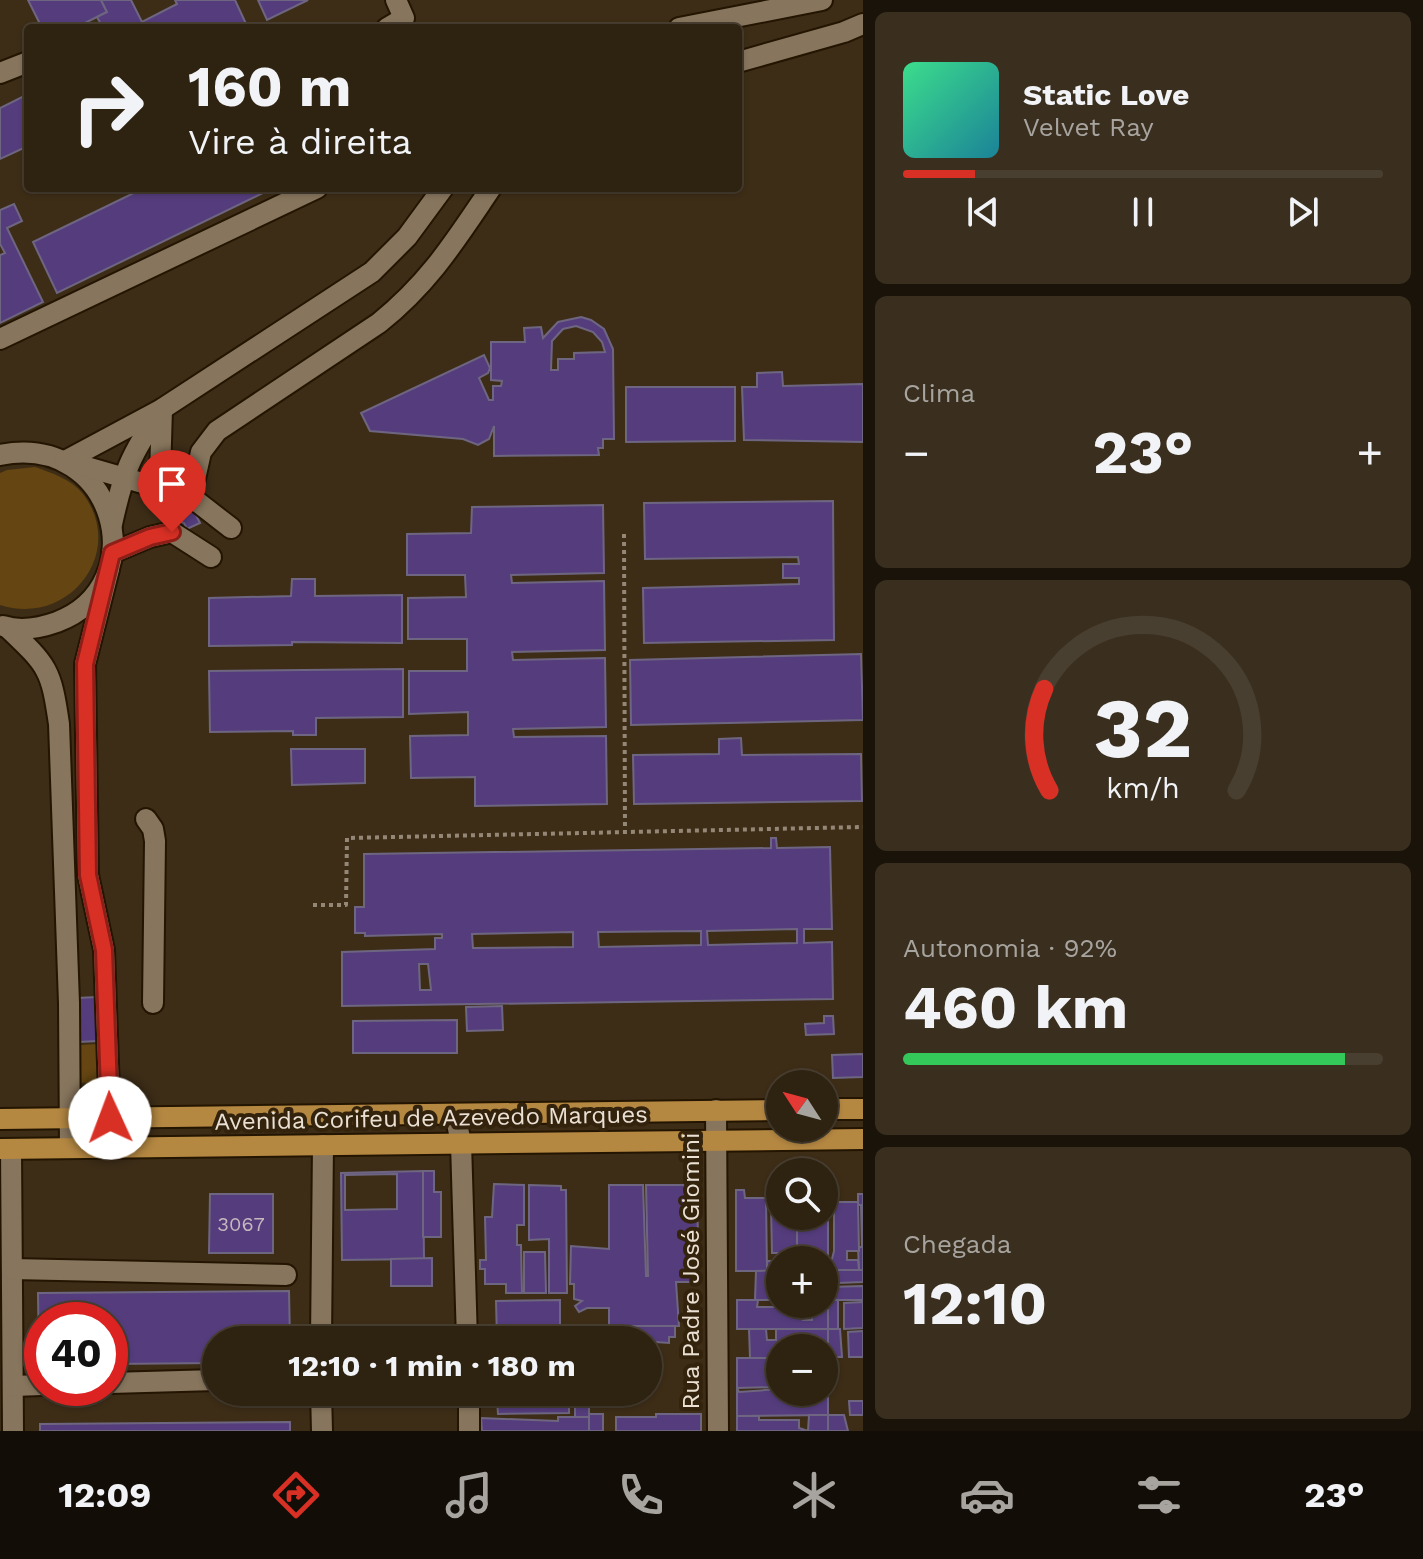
<!DOCTYPE html>
<html lang="pt">
<head>
<meta charset="utf-8">
<style>
  :root { --surface:#2e2211; --page:#3a2f1f; --text:#f1f3f6; --muted:#a7a49f; --line:#493f31; --accent:#d93025 }
  body { margin:0; font-family:"Work Sans",sans-serif; background:var(--page); color:var(--text); height:100vh; display:flex; flex-direction:column; font-size:30px; white-space:nowrap }
  * { box-sizing:border-box; margin:0 }
  p { font-size:26px; color:var(--muted) }
  .icon { flex:none; width:44px; height:44px; fill:none; stroke:currentColor; stroke-width:2; stroke-linecap:round; stroke-linejoin:round }
  .map { position:relative; flex:1; overflow:hidden }
  .side { display:flex; flex-direction:column; gap:12px; padding:12px; background:#191309; width:560px }
  .side>* { flex:none }
  .top-card { position:absolute; left:24px; top:24px; width:718px; height:168px; border-radius:8px; box-shadow:0 2px 6px #0004,0 0 0 2px var(--line); background:#2e2211; color:var(--text); overflow:hidden }
  .needle { width:52px; rotate:306deg }
  .controls { position:absolute; left:766px; top:1070px; display:grid; gap:16px }
  .controls a { display:grid; place-items:center; width:72px; height:72px; border-radius:50%; background:var(--surface); box-shadow:0 2px 6px #0004,0 0 0 2px var(--line); font-size:40px }
  .speed { position:absolute; left:24px; top:1302px; display:flex; gap:16px; font-size:40px; font-weight:700; text-align:center }
  .speed>* { display:grid; place-content:center; width:104px; height:104px; border-radius:50%; background:var(--surface); box-shadow:0 2px 6px #0004,0 0 0 2px var(--line); line-height:1 }
  .speed .limit { border:12px solid #d22; background:#fff; color:#111 }
  .pin { position:absolute; display:grid; place-items:center; width:68px; height:68px; color:#fff; margin:-82px -34px; border-radius:50% 50% 50% 0; rotate:-45deg; box-shadow:0 0 8px #0007 }
  .pin .icon { rotate:45deg }
  .me { position:absolute; width:88px; margin:-44px; rotate:358deg; stroke-linejoin:round; filter:drop-shadow(0 0 6px #0008) }
  .turn { display:flex; align-items:center; gap:28px; height:168px; padding:0 32px; font-size:36px }
  .turn .icon { width:104px; height:104px; stroke-width:2.5 }
  .turn b { display:block; font-size:56px; line-height:68px }
  .big { font-size:60px; font-weight:700; line-height:1.1 }
  .side .tile { flex:1; display:flex; flex-direction:column; justify-content:center; gap:12px; min-width:0; padding:0 28px; border-radius:12px; background:var(--page) }
  .side .dial { align-items:center; gap:0 }
  .dial svg { height:208px; overflow:visible; fill:none; stroke:var(--line); stroke-width:7; stroke-linecap:round; text-anchor:middle }
  .dial text { fill:var(--text); stroke:none }
  .song { display:flex; align-items:center; gap:24px }
  .cover { width:96px; height:96px; border-radius:12px; background:linear-gradient(135deg,hsl(150 70% 55%),hsl(190 70% 35%)) }
  .played { height:8px; border-radius:4px; background:linear-gradient(90deg,var(--accent) 15%,var(--line) 15%) }
  .keys { display:flex; justify-content:space-around; direction:ltr }
  .heat { display:flex; justify-content:space-between; align-items:center; font-size:44px; direction:ltr }
  .charge { height:12px; border-radius:6px; background:linear-gradient(90deg,#34c759 92%,var(--line) 0) }
  .trip { position:absolute; left:202px; top:1326px; width:460px; height:80px; border-radius:40px; background:var(--surface); box-shadow:0 2px 6px #0004,0 0 0 2px var(--line); font-weight:700; line-height:80px; text-align:center }
  .tab-bar { display:flex; height:128px; justify-content:space-around; align-items:center; background:#120e07; color:var(--muted) }
  .tab-bar .icon { width:56px; height:56px }
  .tab-bar .current { color:var(--accent) }
  .tab-bar b { font-size:36px; color:var(--text) }
  main { display:flex; flex:1; min-height:0 }
  .map>svg:first-child { display:block }
  .green { fill:#654511 }
  .building { fill:#553d7d; stroke:#6e6680; stroke-width:2; fill-rule:evenodd }
  .lines { fill:none; stroke-linecap:round; stroke-linejoin:round }
  .minor-casing { stroke:#231501; stroke-width:24 }
  .major-casing { stroke:#231501; stroke-width:24 }
  .path { stroke:#948776; stroke-width:4; stroke-dasharray:4 4; stroke-linecap:butt }
  .minor { stroke:#87755d; stroke-width:20 }
  .major { stroke:#b58842; stroke-width:20 }
  .route-casing { stroke:#8d1f18; stroke-width:20 }
  .route { stroke:#d93025; stroke-width:14 }
  .labels { text-anchor:middle; stroke-width:8; stroke-linejoin:round; paint-order:stroke }
  .number-label { font-size:20px; fill:#c5b7be }
  .street-label { font-size:24px; fill:#eae0d3; stroke:#33230d }
</style>
</head>
<body>
<main>
<div class="map">
<svg width="863" height="1431" viewBox="0 0 863 1431">
  <rect width="100%" height="100%" fill="#3d2d17"/>
  <g class="green">
    <path d="M35,467C52,473 71,479 83,494C127,552 69,627 0,605V473L7,470Z"/>
    <polygon points="97,1044 99,1082 81,1083 80,1045"/>
  </g>
  <g class="building">
    <polygon points="28,0 101,0 107,12 75,28 42,28"/>
    <polygon points="101,0 131,0 142,22 177,4 175,0 235,0 248,28 103,28 97,17 107,12"/>
    <polygon points="258,0 308,0 267,20"/>
    <polygon points="28,94 28,146 0,159 0,108"/>
    <polygon points="144,188 269,190 57,293 33,242"/>
    <polygon points="14,204 22,221 7,228 43,302 0,323 0,255 5,253 0,244 0,210"/>
    <path d="M581,317L591,320L604,329L613,349L614,439H603V448H598L599,455L494,456V426L489,439L478,445L463,439L370,431L361,413L484,355L490,368L488,373L479,378L489,400H493V386H501L502,381L491,380V342H525L524,328L541,327L543,338L558,322ZM576,326L593,332L602,342L605,352L574,353V359H558V370H551L552,341L563,329Z"/>
    <polygon points="782,372 783,386 863,384 863,442 744,440 742,387 757,387 757,373"/>
    <polygon points="626,387 735,387 735,441 626,442"/>
    <polygon points="833,501 834,640 644,643 643,588 799,584 799,578 783,578 783,564 799,564 798,557 645,559 644,503"/>
    <polygon points="174,505 177,511 187,514 194,511 200,523 187,529 184,523 174,519 169,522 163,511"/>
    <polygon points="603,505 604,573 511,575 512,583 604,581 605,650 512,652 513,660 605,658 606,727 513,729 514,737 606,736 607,804 475,806 475,777 411,778 410,736 468,735 468,712 409,714 409,671 467,671 467,639 408,639 408,598 466,597 465,575 407,575 407,534 471,533 472,507"/>
    <polygon points="292,579 315,579 315,596 402,595 402,643 292,642 292,645 209,646 209,598 291,596"/>
    <polygon points="861,654 863,720 631,725 630,660"/>
    <polygon points="403,669 403,717 316,718 316,735 293,735 293,731 210,732 209,671"/>
    <polygon points="741,738 742,755 861,754 862,801 634,804 633,755 719,754 719,739"/>
    <polygon points="291,749 365,749 365,783 292,785"/>
    <path d="M771,838H776L777,848L830,847L832,929H804V943L832,942L833,999L342,1006V952L435,949V938H442V934L365,936V933H355V907H364V854L771,848ZM797,929V943L708,945L707,931ZM701,931V945L599,947L598,932ZM573,932V947L473,948L472,934ZM419,964H428L431,990H420Z"/>
    <polygon points="97,997 98,1041 79,1042 77,998"/>
    <polygon points="502,1006 503,1030 467,1031 466,1007"/>
    <polygon points="824,1016 833,1016 834,1034 806,1035 805,1024 824,1023"/>
    <polygon points="457,1020 457,1053 353,1053 353,1021"/>
    <polygon points="863,1054 863,1077 833,1078 832,1055"/>
    <polygon points="828,1169 828,1270 824,1270 824,1260 797,1260 797,1216 824,1216 824,1172 796,1172 796,1170"/>
    <path d="M423,1171L424,1259L342,1260L341,1173ZM397,1174V1209L345,1210V1175Z"/>
    <polygon points="423,1171 434,1171 434,1192 441,1192 441,1237 423,1237"/>
    <polygon points="494,1184 524,1185 524,1225 517,1225 517,1245 521,1245 522,1293 506,1293 506,1284 485,1284 485,1269 480,1269 480,1260 486,1260 485,1217 492,1217"/>
    <polygon points="529,1185 561,1186 561,1190 566,1190 567,1293 549,1293 549,1239 529,1240"/>
    <polygon points="609,1185 643,1185 646,1276 648,1276 646,1185 683,1185 697,1195 699,1282 676,1282 679,1326 609,1327 609,1308 587,1308 579,1312 575,1306 582,1301 574,1299 574,1284 570,1284 571,1246 609,1249"/>
    <polygon points="736,1190 744,1190 745,1198 766,1198 767,1271 736,1271"/>
    <polygon points="210,1194 273,1194 273,1253 209,1253"/>
    <polygon points="858,1194 863,1194 863,1270 859,1270 858,1247 862,1247 861,1205 858,1205"/>
    <polygon points="766,1201 780,1201 780,1216 797,1216 797,1260 780,1260 780,1270 767,1271 767,1261 780,1261 779,1253 772,1253 771,1207 766,1208"/>
    <polygon points="828,1202 858,1202 859,1251 847,1251 847,1260 858,1260 859,1270 828,1270 828,1260 832,1259 834,1251 834,1208 828,1208"/>
    <polygon points="524,1252 545,1252 546,1293 524,1293"/>
    <polygon points="432,1258 432,1286 391,1286 391,1259"/>
    <polygon points="780,1270 780,1300 755,1300 756,1271"/>
    <polygon points="828,1270 863,1270 863,1282 838,1283 838,1279 828,1278"/>
    <polygon points="863,1286 863,1300 828,1300 828,1287"/>
    <polygon points="289,1291 290,1340 216,1340 216,1363 110,1364 110,1320 42,1320 42,1365 39,1365 38,1293"/>
    <polygon points="560,1300 560,1339 497,1340 496,1301"/>
    <polygon points="737,1300 758,1300 757,1307 777,1307 777,1302 803,1304 803,1320 812,1320 812,1304 824,1304 824,1300 828,1300 828,1329 737,1329"/>
    <rect x="828" y="1300" width="10" height="29"/>
    <polygon points="863,1302 863,1328 844,1329 844,1303"/>
    <polygon points="689,1308 700,1309 700,1326 689,1326"/>
    <polygon points="613,1326 613,1340 588,1340 588,1329"/>
    <polygon points="627,1326 675,1326 675,1337 669,1337 669,1343 627,1340"/>
    <polygon points="577,1327 587,1328 588,1340 570,1340 570,1335"/>
    <polygon points="749,1329 766,1329 767,1340 776,1340 776,1329 828,1329 828,1357 824,1357 824,1348 780,1348 780,1358 750,1358"/>
    <polygon points="828,1329 840,1329 842,1357 828,1357"/>
    <polygon points="863,1331 863,1357 849,1357 848,1332"/>
    <polygon points="737,1358 780,1358 780,1387 737,1388"/>
    <polygon points="824,1387 828,1387 828,1415 737,1416 737,1388 739,1392 780,1389 780,1392 799,1392 800,1406 812,1405 812,1392 824,1392"/>
    <polygon points="367,1392 446,1392 446,1401 367,1405"/>
    <polygon points="497,1392 569,1392 569,1399 497,1400"/>
    <polygon points="569,1399 569,1413 498,1414 497,1400"/>
    <rect x="575" y="1399" width="14" height="18"/>
    <polygon points="849,1401 863,1401 863,1415 850,1415"/>
    <rect x="589" y="1414" width="14" height="17"/>
    <polygon points="656,1414 701,1414 701,1431 616,1431 616,1417 656,1417"/>
    <polygon points="809,1415 828,1415 828,1431 737,1431 737,1416 759,1416 759,1420 799,1420 799,1428 808,1431"/>
    <polygon points="828,1415 844,1415 848,1431 828,1431"/>
    <polygon points="558,1417 589,1417 589,1431 482,1431 481,1418 558,1421"/>
    <polygon points="290,1422 290,1431 40,1431 40,1424"/>
  </g>
  <g class="lines">
    <defs>
      <g id="minor">
        <polyline points="387,28 404,18 396,0"/>
        <polyline points="679,28 822,0"/>
        <polyline points="738,62 844,32 863,24"/>
        <polyline points="0,73 28,62"/>
        <polyline points="0,339 317,188"/>
        <polyline points="162,409 160,475 163,489"/>
        <path d="M0,455C116,432 155,585 57,622C40,628 21,632 3,626"/>
        <polyline points="65,461 162,409 372,272 407,237 443,188"/>
        <polyline points="73,463 191,497 231,528"/>
        <path d="M191,497L201,452L217,431L379,323C430,282 455,241 491,188"/>
        <path d="M112,524C123,474 130,455 160,412"/>
        <polyline points="112,553 150,537 172,532 211,557"/>
        <polyline points="109,569 85,664 88,875 104,950 111,1148"/>
        <path d="M8,628C48,666 51,669 59,724L69,1003L70,1148"/>
        <polyline points="146,819 153,829 155,841 153,1003"/>
        <polyline points="716,1110 718,1431"/>
        <polyline points="455,1114 461,1143 467,1340"/>
        <polyline points="11,1149 13,1431"/>
        <polyline points="12,1269 286,1275"/>
        <polyline points="321,1340 323,1145"/>
        <polyline points="110,1383 216,1380"/>
        <polyline points="13,1386 42,1385"/>
        <polyline points="321,1392 322,1431"/>
        <polyline points="469,1392 469,1431"/>
      </g>
      <g id="major">
        <polyline points="824,1109 863,1109"/>
        <polyline points="0,1119 780,1110"/>
        <polyline points="0,1149 863,1139"/>
      </g>
    </defs>
    <use href="#minor" class="minor-casing"/>
    <use href="#major" class="major-casing"/>
    <g class="path">
      <polyline points="624,534 625,831"/>
      <polyline points="313,905 346,905 347,838 863,827"/>
    </g>
    <use href="#minor" class="minor"/>
    <use href="#major" class="major"/>
  </g>
  <g class="lines">
    <defs>
      <polyline id="route" points="110,1118 104,950 88,875 85,664 112,553 150,537 172,532"/>
    </defs>
    <use href="#route" class="route-casing"/>
    <use href="#route" class="route"/>
  </g>
  <g class="labels">
    <g class="number-label">
      <text x="241" y="1231">3067</text>
    </g>
    <g class="street-label">
      <text transform="translate(431 1118) rotate(-1)" y="8">Avenida Corifeu de Azevedo Marques</text>
      <text transform="translate(691 1271) rotate(-90)" y="8">Rua Padre José Giomini</text>
    </g>
  </g>
</svg>
<div class="controls">
<a><svg class="needle" viewBox="-14 -14 28 28"><path d="M0-13l5 13h-10z" fill="#e53935"/><path d="M0 13l5-13h-10z" fill="#a7a49f"/></svg></a>
<a><svg class="icon" aria-label="search" viewBox="0 0 24 24"><circle cx="10" cy="10" r="6"/><path d="M15 15l6 6"/></svg></a>
<a>+</a>
<a>−</a>
</div>
<div class="speed"><div class="limit">40</div></div>
<div class="pin" style="left:172px;top:532px;background:#d93025"><svg class="icon" aria-label="arrive" viewBox="0 0 24 24"><path d="M6 21V4h12l-3 4 3 4H6"/></svg></div>
<svg class="me" style="left:110px;top:1118px" viewBox="-20 -20 40 40"><circle r="19" fill="#fff"/><path d="M0-13L10 11 0 6-10 11z" fill="#d93025"/></svg>
<div class="trip">12:10 · 1 min · 180 m</div>
<div class="top-card">
<div class="turn"><svg class="icon" aria-label="right" viewBox="0 0 24 24"><path d="M7 20v-9h11M14 6l5 5-5 5"/></svg><div><b>160 m</b>Vire à direita</div></div>
</div>
</div>
<section class="side">
<div class="tile">
<div class="song"><i class="cover"></i><div><b>Static Love</b><p>Velvet Ray</p></div></div>
<div class="played"></div>
<div class="keys"><svg class="icon" aria-label="previous" viewBox="0 0 24 24"><path d="M18 5L8 12l10 7zM5 5v14"/></svg><svg class="icon" aria-label="pause" viewBox="0 0 24 24"><path d="M8 5v14M16 5v14"/></svg><svg class="icon" aria-label="next" viewBox="0 0 24 24"><path d="M6 5l10 7-10 7zM19 5v14"/></svg></div>
</div>
<div class="tile"><p>Clima</p>
<div class="heat"><a>−</a><b class="big">23°</b><a>+</a></div>
</div>
<div class="tile dial"><svg viewBox="0 0 100 80">
<path d="M14 69A42 42 0 1 1 86 69"/>
<path d="M14 69A42 42 0 0 1 12 30" stroke="#d93025"/>
<text x="50" y="56" font-size="32" font-weight="700">32</text>
<text x="50" y="72" font-size="11">km/h</text>
</svg></div>
<div class="tile"><p>Autonomia · 92%</p><b class="big">460 km</b><div class="charge"></div></div>
<div class="tile"><p>Chegada</p><b class="big">12:10</b></div>
</section>
</main>
<nav class="tab-bar">
<b>12:09</b>
<svg class="icon current" aria-label="directions" viewBox="0 0 24 24"><path d="M12 3l9 9-9 9-9-9zM9 14v-3h6M13 9l2 2-2 2"/></svg>
<svg class="icon" aria-label="music" viewBox="0 0 24 24"><path d="M9 18V5l10-2v13"/><circle cx="6" cy="18" r="3"/><circle cx="16" cy="16" r="3"/></svg>
<svg class="icon" aria-label="phone" viewBox="0 0 24 24"><path d="M5 4h4l2 5-3 2q2 4 5 5l2-3 5 2v4C11 20 4 13 5 4z"/></svg>
<svg class="icon" aria-label="climate" viewBox="0 0 24 24"><path d="M12 3v18M4 7l16 10M4 17L20 7"/></svg>
<svg class="icon" aria-label="car" viewBox="0 0 24 24"><path d="M5 17H2v-5l4-1 3-4h7l3 4 3 1v5h-3M9 17h6M6 11h13"/><circle cx="7" cy="17" r="2"/><circle cx="17" cy="17" r="2"/></svg>
<svg class="icon" aria-label="filters" viewBox="0 0 24 24"><path d="M4 7h16M4 17h16"/><circle cx="9" cy="7" r="2"/><circle cx="15" cy="17" r="2"/></svg>
<b>23°</b>
</nav>
</body>
</html>
